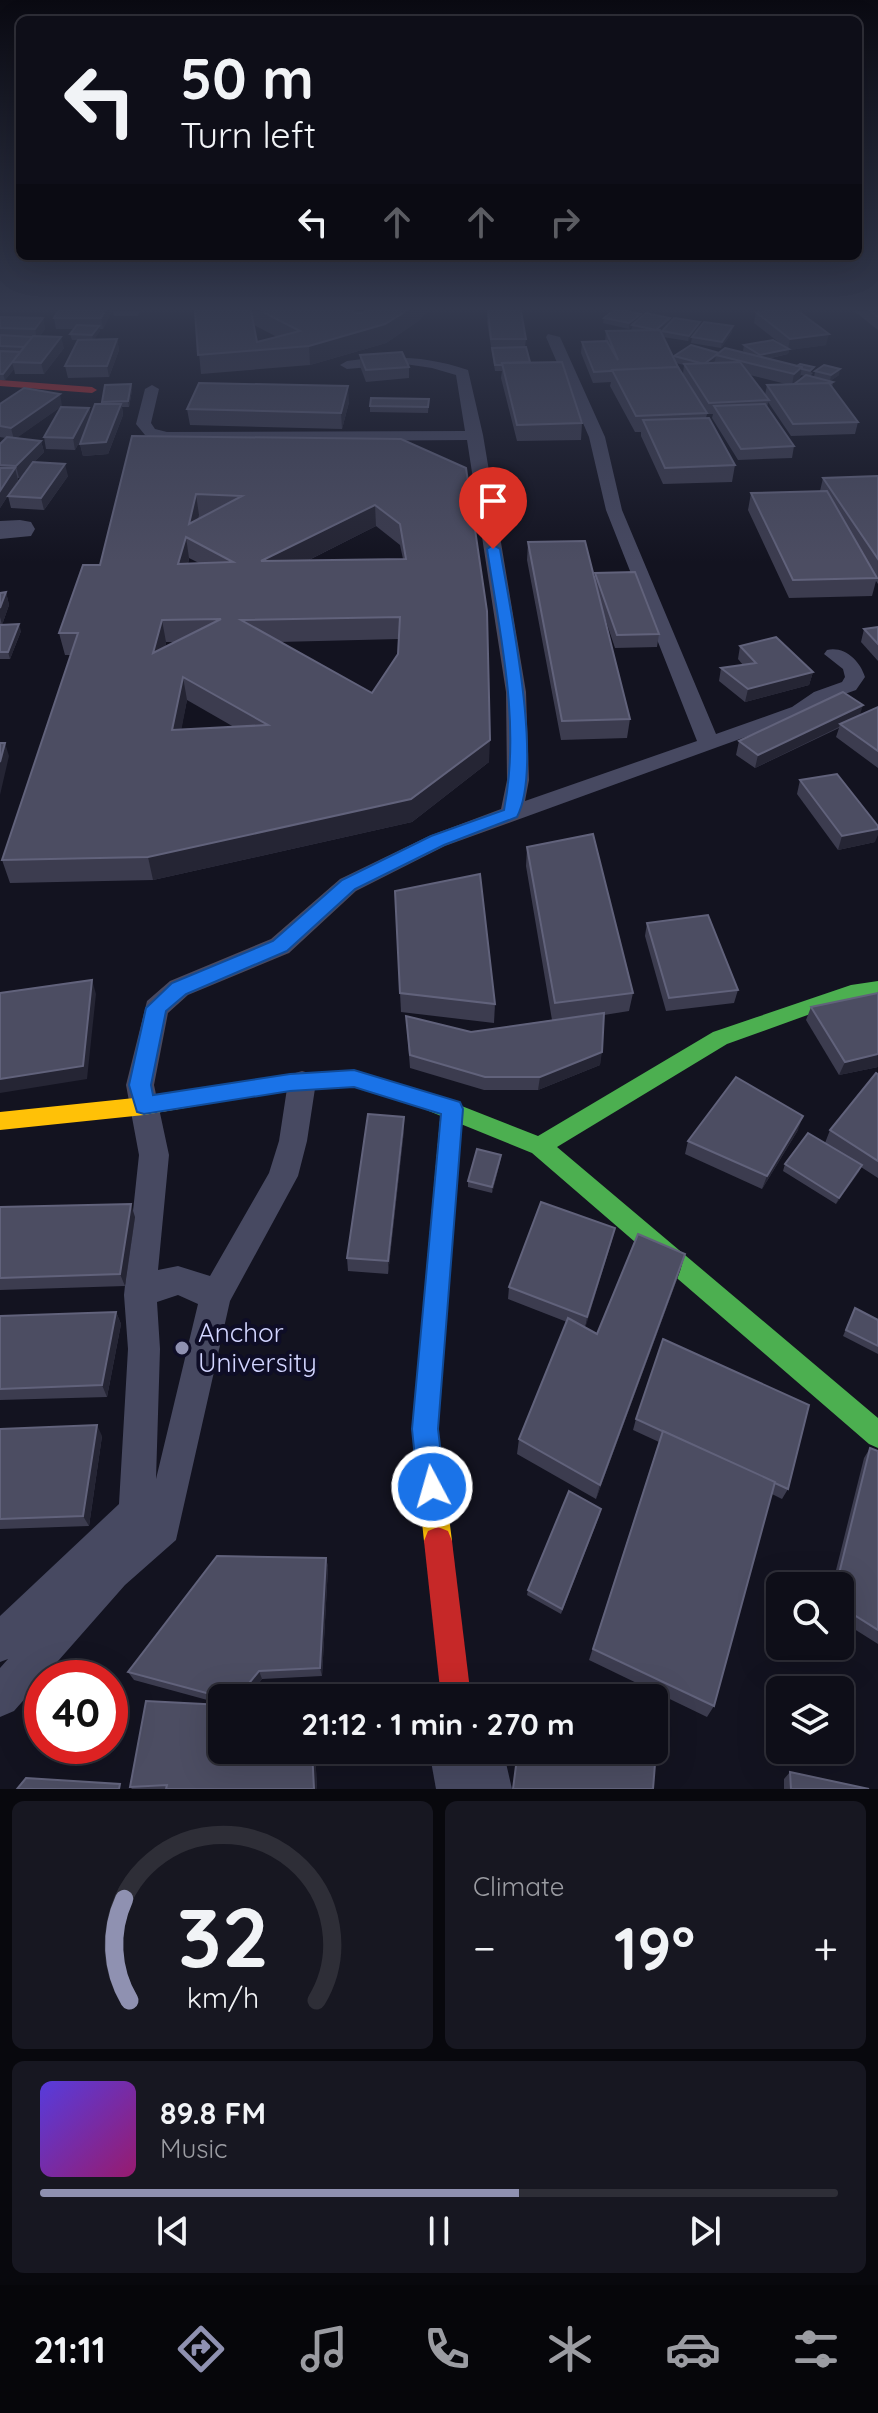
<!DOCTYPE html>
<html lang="en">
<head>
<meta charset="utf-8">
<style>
  :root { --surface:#0e0e18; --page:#171721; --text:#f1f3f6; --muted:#9b9ca2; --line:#2e2e37; --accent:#8f91b1 }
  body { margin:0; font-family:Quicksand,sans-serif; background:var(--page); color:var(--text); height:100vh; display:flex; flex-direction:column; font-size:30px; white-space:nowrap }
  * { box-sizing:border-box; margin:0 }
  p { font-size:26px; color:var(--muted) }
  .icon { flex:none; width:44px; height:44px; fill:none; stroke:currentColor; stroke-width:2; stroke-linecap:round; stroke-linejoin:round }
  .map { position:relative; height:1789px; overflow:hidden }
  .sheet { display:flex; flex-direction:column; gap:12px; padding:12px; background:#08080d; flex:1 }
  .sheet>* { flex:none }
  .banner { position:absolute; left:16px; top:16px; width:846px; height:244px; border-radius:12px; box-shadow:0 8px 32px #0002,0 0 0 2px var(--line); background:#0e0e18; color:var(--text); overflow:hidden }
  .tools { position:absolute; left:766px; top:1572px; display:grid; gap:16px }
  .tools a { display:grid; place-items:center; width:88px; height:88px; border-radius:12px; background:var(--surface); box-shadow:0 8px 32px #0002,0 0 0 2px var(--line); font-size:40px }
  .speed { position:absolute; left:24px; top:1660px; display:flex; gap:16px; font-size:40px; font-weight:700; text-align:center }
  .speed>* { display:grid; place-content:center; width:104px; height:104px; border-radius:50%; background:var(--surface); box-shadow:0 8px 32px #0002,0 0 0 2px var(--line); line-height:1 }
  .speed .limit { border:12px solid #d22; background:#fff; color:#111 }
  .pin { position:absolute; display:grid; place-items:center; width:68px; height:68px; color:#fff; margin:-82px -34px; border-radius:50% 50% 50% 0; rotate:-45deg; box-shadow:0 0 8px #0007 }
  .pin .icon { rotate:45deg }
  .me { position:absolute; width:88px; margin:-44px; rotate:354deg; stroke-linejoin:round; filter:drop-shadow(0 0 6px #0008) }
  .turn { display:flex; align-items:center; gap:28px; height:168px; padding:0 32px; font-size:36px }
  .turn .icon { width:104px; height:104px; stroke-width:2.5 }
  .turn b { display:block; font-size:56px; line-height:68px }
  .lanes { display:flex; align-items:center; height:76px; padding:0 32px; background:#0003; justify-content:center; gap:40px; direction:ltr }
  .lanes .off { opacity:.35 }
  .big { font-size:60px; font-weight:800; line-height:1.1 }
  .sheet .card { flex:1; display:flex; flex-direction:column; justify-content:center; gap:12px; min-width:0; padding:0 28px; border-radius:12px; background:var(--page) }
  .sheet .dial { align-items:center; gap:0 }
  .dial svg { height:208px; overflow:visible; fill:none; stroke:var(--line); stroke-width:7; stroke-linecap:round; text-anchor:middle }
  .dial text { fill:var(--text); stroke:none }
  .song { display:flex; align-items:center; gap:24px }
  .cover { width:96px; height:96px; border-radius:12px; background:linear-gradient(135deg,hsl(250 70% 55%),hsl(320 70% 35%)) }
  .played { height:8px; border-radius:4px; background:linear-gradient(90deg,var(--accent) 60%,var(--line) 60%) }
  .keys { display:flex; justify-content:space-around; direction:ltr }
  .heat { display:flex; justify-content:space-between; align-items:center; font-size:44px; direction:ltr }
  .sheet .tiles { flex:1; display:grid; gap:12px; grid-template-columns:1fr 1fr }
  .card:last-child { grid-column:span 2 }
  .trip { position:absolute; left:208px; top:1684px; width:460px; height:80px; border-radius:12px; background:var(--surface); box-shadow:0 8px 32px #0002,0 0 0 2px var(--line); font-weight:800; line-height:80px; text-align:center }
  .dock { display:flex; height:128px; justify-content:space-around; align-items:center; background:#06060a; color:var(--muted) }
  .dock .icon { width:56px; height:56px }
  .dock .selected { color:var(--accent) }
  .dock b { font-size:36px; color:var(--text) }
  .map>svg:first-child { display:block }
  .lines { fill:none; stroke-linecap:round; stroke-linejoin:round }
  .lane { fill:#474961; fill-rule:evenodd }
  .street { fill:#474961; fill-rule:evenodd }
  .fast { fill:#4caf50; fill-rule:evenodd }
  .slow { fill:#ffc107; fill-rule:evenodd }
  .jam { fill:#c62828; fill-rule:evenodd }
  .wall { fill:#3c3c4f; fill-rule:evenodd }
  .shaded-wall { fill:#252534 }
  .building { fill:#4c4d62; stroke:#61627b; stroke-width:2; fill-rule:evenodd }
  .route { fill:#1a73e8; stroke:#114b97; stroke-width:2 }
  .poi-dot { fill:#8f91b1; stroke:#0e0d26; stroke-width:3 }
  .labels { text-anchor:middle; stroke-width:8; stroke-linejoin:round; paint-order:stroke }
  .near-poi-label { font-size:26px; fill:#d2d5ff; stroke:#0e0d26; text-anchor:start }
</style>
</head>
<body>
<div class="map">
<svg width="878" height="1789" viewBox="0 0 878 1789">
  <rect width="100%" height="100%" fill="#131320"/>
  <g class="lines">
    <path class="lane" d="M548,334L560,337L605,437L622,510L716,734L792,707L814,692L842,682L845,677L843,669L824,654L827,650C845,646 860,661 865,677L856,690L828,700L806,715L445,846L356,891L289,953L188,995L168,1013L154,1085L169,1155L158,1270L178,1266L210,1276L269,1173L279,1141L288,1082L292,1074L302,1071L312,1074L316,1082L307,1141L298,1176L230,1301L176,1540L125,1585L14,1711L0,1717V1668L8,1659L0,1662V1616L119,1504L128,1349L124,1295L139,1155L126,1085L147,1001L170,981L271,939L340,879L429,836L501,809L507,780L506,692L467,440L166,442L145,435L136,424L145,389L152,385L159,389L151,423L155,429L167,432L465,431L456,375L432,368L405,364L347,369L340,365L347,361C390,355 427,356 468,370L483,435L526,692L529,780L525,801L697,741L606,510L589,437L546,337ZM178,1295L198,1304L156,1479L160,1349L157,1302Z"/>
    <g class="street">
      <polygon points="20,520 31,522 35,529 31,536 0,539 0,521"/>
      <polygon points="429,1750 503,1750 512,1789 436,1789"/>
    </g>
    <polygon class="fast" points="878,981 878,995 852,999 727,1044 557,1147 878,1418 878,1448 869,1444 532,1153 414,1105 411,1099 414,1093 421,1090 538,1136 713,1032 851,985"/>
    <g class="slow">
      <polygon points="354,1070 428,1093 431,1099 428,1105 421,1108 354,1086 290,1090 144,1115 0,1130 0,1112 144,1097 290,1074"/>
      <polygon points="452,1100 459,1103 463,1109 438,1429 452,1541 448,1551 438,1555 428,1551 424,1541 412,1429 441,1109 445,1103"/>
    </g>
    <g class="jam">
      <polygon points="0,380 92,387 97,390 92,393 0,386"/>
      <polygon points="438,1527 448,1531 452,1541 471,1698 441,1698 424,1541 428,1531"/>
    </g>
  </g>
  <g class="wall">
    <polygon points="112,311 103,329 99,329 100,331 94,339 117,339 119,350 109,377 68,378 65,366 78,340 72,340 70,334 74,329 56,329 54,318"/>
    <polygon points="113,311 140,311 138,316 114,316"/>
    <path d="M195,311H428L417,322L386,343L310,365L201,374ZM254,325L277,337L257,342Z"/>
    <polygon points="488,311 526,339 525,347 530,362 582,423 581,440 517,441 501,378 502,371 495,371 487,322"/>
    <polygon points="854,311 878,311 878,330"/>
    <path d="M756,312L826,345L789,350L788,354L767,359L797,366L813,373L810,376L833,382L832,388L858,422L855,434L791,436L768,402L767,408L794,446L792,458L738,460L712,418L713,414H707L706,418L735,465L732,482L663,484L641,436V432H635L610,386L611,382L593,383L581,353L582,342L605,341L606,331H631L632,326L629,329L603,323L604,318L641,314V318H670L669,323L660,331L662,334V331L699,327L732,332L721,348L691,343L692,337L697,330L688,341L663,337L674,359V356L719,353L748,354L743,351L744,345L781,344L754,323ZM676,363L684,365L683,374ZM750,375L790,385H767L765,395ZM801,375L805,376L793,385Z"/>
    <polygon points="0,317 43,318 45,329 40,336 64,348 44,374 15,374 14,369 5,380 0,380"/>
    <polygon points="360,355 409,367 409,378 366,382 360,366"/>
    <polygon points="815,371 839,375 830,381 814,377"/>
    <polygon points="131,384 132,390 129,407 122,407 123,415 108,454 83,456 80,444 85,431 75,450 46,449 44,437 89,408 91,416 102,404 102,402"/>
    <polygon points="429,399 428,413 370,412 370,406"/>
    <polygon points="349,402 342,429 190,425 187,409"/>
    <polygon points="0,404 62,406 16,438 41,441 44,452 34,462 68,476 44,510 11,508 8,496 29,468 19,478 18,478 18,480 0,508 0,444 6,438 0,437"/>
    <path d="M132,436L401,439L489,762L412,822L153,880L10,883L2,860L71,655H65L59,633L100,565ZM376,526L400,545L403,559L307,561ZM189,558L199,563L188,564ZM399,639L398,654L372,693L279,642ZM166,642H175L165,647ZM187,700L234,727L181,729Z"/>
    <polygon points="878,476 878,584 876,581 872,596 789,598 748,510 751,493 820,491 823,478"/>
    <polygon points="528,542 595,581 595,573 659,634 657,647 615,648 601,606 630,719 627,738 561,740 527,560"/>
    <polygon points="6,592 9,605 2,625 21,631 10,659 0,659 0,593"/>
    <polygon points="878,627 878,661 861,642 864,629"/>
    <polygon points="740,646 813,672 809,685 745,702 719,681 721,668 743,665 738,659"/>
    <polygon points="878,707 878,768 836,737 839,728 755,768 736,755 739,741 859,715"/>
    <polygon points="800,780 875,842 838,850 797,794"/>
    <polygon points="527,847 633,993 629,1011 604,1015 600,1065 538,1090 484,1090 410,1068 406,1016 471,1032 552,1020 526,866"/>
    <polygon points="395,891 495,1004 494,1023 401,1012"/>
    <polygon points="647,923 738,990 734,1003 666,1011 645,936"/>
    <polygon points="878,993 878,1067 839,1075 806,1020 811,1007"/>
    <polygon points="878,1074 878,1178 861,1167 836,1204 783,1171 785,1164 825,1143 830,1130"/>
    <polygon points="404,1130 388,1274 348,1271 347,1258"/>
    <polygon points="798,1130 762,1189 685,1154 688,1141"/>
    <polygon points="501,1155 500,1162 492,1193 468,1187 468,1181"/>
    <polygon points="0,1207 135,1217 125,1286 0,1290"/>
    <polygon points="612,1240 585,1327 597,1334 685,1254 680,1271 596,1499 517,1454 519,1439 567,1322 508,1299 509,1287"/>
    <polygon points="855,1308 878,1320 878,1354 843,1336"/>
    <polygon points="116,1312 121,1324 107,1397 0,1400 0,1316"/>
    <polygon points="636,1419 788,1489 782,1499 772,1494 714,1706 707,1717 589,1660 659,1442 633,1430"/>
    <polygon points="0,1429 102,1436 89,1526 0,1529"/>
    <polygon points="870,1448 878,1451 878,1644 840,1620 840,1586 832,1586 864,1458"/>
    <polygon points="600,1514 561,1614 527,1595 528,1590"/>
    <polygon points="326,1558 328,1567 322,1676 262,1679 247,1698 222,1698 222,1704 134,1680 128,1672"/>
    <polygon points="222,1750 315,1750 317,1789 132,1789 130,1787"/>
    <polygon points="790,1772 869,1789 784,1789 784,1779"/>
  </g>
  <g class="shaded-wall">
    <polygon points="105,311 112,311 103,329 101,318"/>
    <polygon points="406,311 428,311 417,322 386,343 310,365 309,346"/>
    <polygon points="641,314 641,319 629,329 629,323"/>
    <polygon points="43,318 45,329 37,340 35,329"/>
    <polygon points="670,318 669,323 655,335 656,330"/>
    <polygon points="700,322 699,328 688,341 689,336"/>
    <polygon points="99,326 100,331 93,341 92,335"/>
    <polygon points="733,326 732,332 721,348 722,342"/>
    <polygon points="829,334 826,345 789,350 788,354 759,360 760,355 788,349 790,339"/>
    <polygon points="61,337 64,348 44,374 41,363"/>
    <polygon points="117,339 119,350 109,377 107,366"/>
    <polygon points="716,355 715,361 703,370 704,364"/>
    <polygon points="12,363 14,369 5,380 3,374"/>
    <polygon points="802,367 800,378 792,385 794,374"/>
    <polygon points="840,369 839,375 830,381 831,375"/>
    <polygon points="131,384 132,390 129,407 128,401"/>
    <polygon points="348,386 349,402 342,429 341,413"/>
    <polygon points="60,394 62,406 14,440 11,428"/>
    <polygon points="121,404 123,415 108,454 83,456 80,444"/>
    <polygon points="89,408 91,419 75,450 73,438"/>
    <polygon points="41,441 44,452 19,478 16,466"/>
    <polygon points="65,464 68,476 44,510 41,498"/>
    <polygon points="15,468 18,480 0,508 0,491"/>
    <polygon points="196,494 199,515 193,541 189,524"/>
    <polygon points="375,505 376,526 263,583 261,561"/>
    <polygon points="186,537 189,558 182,585 178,564"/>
    <polygon points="6,592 9,605 2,625 0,617 0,608"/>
    <polygon points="162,620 166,642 158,675 153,653"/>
    <polygon points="19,624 21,631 10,659 8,652"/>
    <polygon points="813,672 809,685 745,702 748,689"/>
    <polygon points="183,677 187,700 177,753 172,730"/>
    <polygon points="863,705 859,718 840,724 839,727 755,768 758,755"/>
    <polygon points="490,740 489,762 412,822 153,880 148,857"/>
    <polygon points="5,743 9,756 0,795 0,762"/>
    <polygon points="878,829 878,835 875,842 838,850 842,836"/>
    <polygon points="92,980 96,994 87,1079 0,1093 0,1079"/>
    <polygon points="602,1052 600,1065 538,1090 540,1077"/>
    <polygon points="878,1054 878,1067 839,1075 845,1062"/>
    <polygon points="803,1116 798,1130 762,1189 767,1176"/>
    <polygon points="404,1117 404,1130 388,1274 388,1261"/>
    <polygon points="501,1155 500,1162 492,1193 492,1187"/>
    <polygon points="862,1165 859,1172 836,1204 839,1198"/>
    <polygon points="131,1204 135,1217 125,1286 120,1274"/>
    <polygon points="615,1228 612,1240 585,1329 587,1317"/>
    <polygon points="685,1254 680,1271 596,1499 600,1485"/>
    <polygon points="116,1312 121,1324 107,1397 102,1385"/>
    <polygon points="97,1425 102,1436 89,1526 83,1516"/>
    <polygon points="326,1558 328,1567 322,1676 320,1668"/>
    <polygon points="259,1671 262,1679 247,1698 237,1698"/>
    <polygon points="312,1750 315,1750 317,1789 314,1789"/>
  </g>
  <g class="building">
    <polygon points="58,311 105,311 101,318 54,318"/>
    <polygon points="195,311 251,311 257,342 300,331 261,311 353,311 359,314 367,311 406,311 385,324 309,346 198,355"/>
    <polygon points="488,311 521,311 526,339 491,339"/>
    <polygon points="613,311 628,311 641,314 629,323 604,318"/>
    <polygon points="764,311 798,311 829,334 790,339 756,312"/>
    <polygon points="871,311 878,311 878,317"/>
    <polygon points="646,313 670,318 656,330 632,325"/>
    <polygon points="0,317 43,318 35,329 0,328"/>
    <polygon points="674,318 700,322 689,336 662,331"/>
    <polygon points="704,322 733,326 722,342 692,337"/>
    <polygon points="77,325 99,326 92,335 70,334"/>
    <polygon points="660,330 678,367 594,372 582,342 607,341 618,360 606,331"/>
    <polygon points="0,335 33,337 24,347 0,346"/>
    <polygon points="33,336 61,337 41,363 12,362"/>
    <polygon points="117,339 107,366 65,366 78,340"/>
    <polygon points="773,340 789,349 760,355 744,345"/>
    <polygon points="691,345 719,353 704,364 674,356"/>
    <polygon points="526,347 530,362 502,363 502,365 495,365 492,348"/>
    <polygon points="725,348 802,367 794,374 716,355"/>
    <polygon points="0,351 20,352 3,374 0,374"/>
    <polygon points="402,352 409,367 366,370 360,355"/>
    <polygon points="562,362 582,423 517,425 502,363"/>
    <polygon points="740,362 769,400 709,403 684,364"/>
    <polygon points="800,364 814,367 810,371 802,369 802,367 797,366"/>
    <polygon points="824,365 840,369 831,375 815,371"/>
    <polygon points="678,367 707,413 636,416 612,370"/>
    <polygon points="806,375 833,382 829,384 793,385"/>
    <polygon points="199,383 348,386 341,413 187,409"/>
    <polygon points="829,383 858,422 793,424 767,385"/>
    <polygon points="131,384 128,401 102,402 105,385"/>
    <polygon points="24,388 60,394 11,428 0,426 0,404"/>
    <polygon points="371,398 429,399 428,407 370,406"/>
    <polygon points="95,404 121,404 106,442 80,444"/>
    <polygon points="765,404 794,446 741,449 714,406"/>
    <polygon points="61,407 89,408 73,438 44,437"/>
    <polygon points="709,418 735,465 665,468 643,420"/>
    <path d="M132,436L401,439L466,468L487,611L490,740L411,799L148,857L2,860L78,633H59L83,565H100ZM196,494L242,496L189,524ZM375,505L400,524L406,559L261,561ZM186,537L233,562L178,564ZM400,617L398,654L372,693L241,620ZM221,619L153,653L162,620ZM183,677L268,725L172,730Z"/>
    <polygon points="7,437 41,441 16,466 0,465 0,444"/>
    <polygon points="33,462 65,464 41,498 8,496"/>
    <polygon points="0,468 15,468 0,491"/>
    <polygon points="878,476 878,559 823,478"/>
    <polygon points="827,491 877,578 793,580 751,493"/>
    <polygon points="585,541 630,719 562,721 528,542"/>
    <polygon points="635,572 659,634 617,635 595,573"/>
    <polygon points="6,592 0,608 0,593"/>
    <polygon points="19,624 8,652 0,652 0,625"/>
    <polygon points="878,627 878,644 864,629"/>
    <polygon points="776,637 813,672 748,689 721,668 756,663 740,646"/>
    <polygon points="843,692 863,705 758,755 739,741"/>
    <polygon points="878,707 878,751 840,724"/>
    <polygon points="0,743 5,743 0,762"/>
    <polygon points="837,774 878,826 878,829 842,836 800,780"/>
    <polygon points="593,834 633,993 555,1003 527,847"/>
    <polygon points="480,874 495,1004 400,993 395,891"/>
    <polygon points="708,915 738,990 669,998 647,923"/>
    <polygon points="92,980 83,1066 0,1079 0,993"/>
    <polygon points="878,993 878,1054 845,1062 811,1007"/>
    <polygon points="604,1013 602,1052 540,1077 485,1077 410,1055 406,1016 471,1032"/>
    <polygon points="876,1073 878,1074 878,1161 830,1130"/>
    <polygon points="736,1077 803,1116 767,1176 688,1141"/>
    <polygon points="368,1114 404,1117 388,1261 347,1258"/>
    <polygon points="808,1133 862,1165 839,1198 785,1164"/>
    <polygon points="477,1149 501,1155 492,1187 468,1181"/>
    <polygon points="541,1202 615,1228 587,1317 509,1287"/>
    <polygon points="131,1204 120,1274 0,1278 0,1207"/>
    <polygon points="638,1234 685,1254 600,1485 519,1439 568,1318 597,1334"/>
    <polygon points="855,1308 878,1320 878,1346 846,1330"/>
    <polygon points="116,1312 102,1385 0,1389 0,1316"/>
    <polygon points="663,1339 809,1405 788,1489 636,1419"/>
    <polygon points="97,1425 83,1516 0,1519 0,1429"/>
    <polygon points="663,1431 775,1482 714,1706 593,1649"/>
    <polygon points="870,1448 878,1451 878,1630 840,1606 840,1586 836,1586"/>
    <polygon points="569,1491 601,1509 562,1609 528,1590"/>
    <polygon points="217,1556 326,1558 320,1668 259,1671 237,1698 225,1698 128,1672"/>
    <polygon points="146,1701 222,1705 222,1750 312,1750 314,1789 166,1789 167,1785 130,1787"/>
    <polygon points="654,1739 657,1739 653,1789 513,1789 518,1750 654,1750"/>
    <polygon points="790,1772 869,1789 791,1789"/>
    <polygon points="26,1778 120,1784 119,1789 17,1789"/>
  </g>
  <linearGradient id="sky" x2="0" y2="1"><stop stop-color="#0a0a12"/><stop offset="0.55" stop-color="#33394e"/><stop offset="1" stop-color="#33394e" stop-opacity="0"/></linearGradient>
  <rect width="878" height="562" fill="url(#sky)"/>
  <path class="route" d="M493,545L500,549C510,609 544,765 517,817L444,845L355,889L287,951L186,994L166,1011L151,1085L153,1095L290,1074L354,1070L460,1102L463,1109L438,1429L445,1487L441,1496L432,1500L422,1496L418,1487L412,1429L441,1114L354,1087L290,1091L144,1114L137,1112L129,1085L146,1008L172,983L273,941L342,880L431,836L504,810C521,724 500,635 487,549Z"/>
  <circle class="poi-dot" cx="182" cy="1348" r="8"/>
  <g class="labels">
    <g class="near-poi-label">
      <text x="198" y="1342">Anchor<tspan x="198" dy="30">University</tspan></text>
    </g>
  </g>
</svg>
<div class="tools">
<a><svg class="icon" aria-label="search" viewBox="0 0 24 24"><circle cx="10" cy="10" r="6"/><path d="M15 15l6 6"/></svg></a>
<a><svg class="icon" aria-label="layers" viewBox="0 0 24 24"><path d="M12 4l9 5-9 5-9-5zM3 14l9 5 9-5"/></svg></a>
</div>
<div class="speed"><div class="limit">40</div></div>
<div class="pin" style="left:493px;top:549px;background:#d93025"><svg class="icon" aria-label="arrive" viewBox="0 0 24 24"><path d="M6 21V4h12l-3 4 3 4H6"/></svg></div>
<svg class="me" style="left:432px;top:1487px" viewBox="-20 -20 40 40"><circle r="17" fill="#1a73e8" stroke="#fff" stroke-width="3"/><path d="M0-11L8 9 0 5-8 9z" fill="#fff"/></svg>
<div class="trip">21:12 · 1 min · 270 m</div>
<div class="banner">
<div class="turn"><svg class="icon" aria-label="left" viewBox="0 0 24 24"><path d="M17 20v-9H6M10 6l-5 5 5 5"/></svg><div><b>50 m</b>Turn left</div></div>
<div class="lanes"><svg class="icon" aria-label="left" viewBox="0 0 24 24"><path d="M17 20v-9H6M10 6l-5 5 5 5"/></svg><svg class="icon off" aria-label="ahead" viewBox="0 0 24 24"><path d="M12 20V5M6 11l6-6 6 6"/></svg><svg class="icon off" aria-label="ahead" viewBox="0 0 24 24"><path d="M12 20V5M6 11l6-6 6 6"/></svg><svg class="icon off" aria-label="right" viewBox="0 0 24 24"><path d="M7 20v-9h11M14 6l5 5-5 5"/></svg></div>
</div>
</div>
<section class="sheet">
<div class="tiles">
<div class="card dial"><svg viewBox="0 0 100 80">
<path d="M14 69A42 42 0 1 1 86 69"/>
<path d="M14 69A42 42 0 0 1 12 30" stroke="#8f91b1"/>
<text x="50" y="56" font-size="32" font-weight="700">32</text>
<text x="50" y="72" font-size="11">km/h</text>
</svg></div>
<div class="card"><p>Climate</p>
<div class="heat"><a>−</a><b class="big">19°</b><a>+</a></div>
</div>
<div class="card">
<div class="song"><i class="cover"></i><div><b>89.8 FM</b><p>Music</p></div></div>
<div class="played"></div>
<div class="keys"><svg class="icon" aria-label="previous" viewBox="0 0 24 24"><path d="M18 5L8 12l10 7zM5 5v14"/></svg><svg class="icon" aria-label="pause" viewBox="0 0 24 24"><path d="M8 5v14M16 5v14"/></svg><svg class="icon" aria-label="next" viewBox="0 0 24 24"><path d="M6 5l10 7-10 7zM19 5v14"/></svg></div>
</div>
</div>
</section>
<nav class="dock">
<b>21:11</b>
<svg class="icon selected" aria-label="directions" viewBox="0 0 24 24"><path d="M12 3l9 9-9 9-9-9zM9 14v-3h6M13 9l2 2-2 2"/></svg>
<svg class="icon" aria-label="music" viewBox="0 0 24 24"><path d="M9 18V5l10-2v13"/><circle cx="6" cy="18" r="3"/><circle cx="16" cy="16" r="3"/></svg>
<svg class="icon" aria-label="phone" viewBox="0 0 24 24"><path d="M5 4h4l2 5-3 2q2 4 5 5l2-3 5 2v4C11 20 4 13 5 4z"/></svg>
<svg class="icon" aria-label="climate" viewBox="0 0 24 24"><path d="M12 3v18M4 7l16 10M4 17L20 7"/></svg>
<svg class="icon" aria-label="car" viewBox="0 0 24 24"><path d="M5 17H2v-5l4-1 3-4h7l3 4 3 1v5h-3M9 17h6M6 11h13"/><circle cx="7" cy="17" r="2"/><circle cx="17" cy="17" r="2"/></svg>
<svg class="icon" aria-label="filters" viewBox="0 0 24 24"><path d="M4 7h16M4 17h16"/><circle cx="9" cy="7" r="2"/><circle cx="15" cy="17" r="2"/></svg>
</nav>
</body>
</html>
